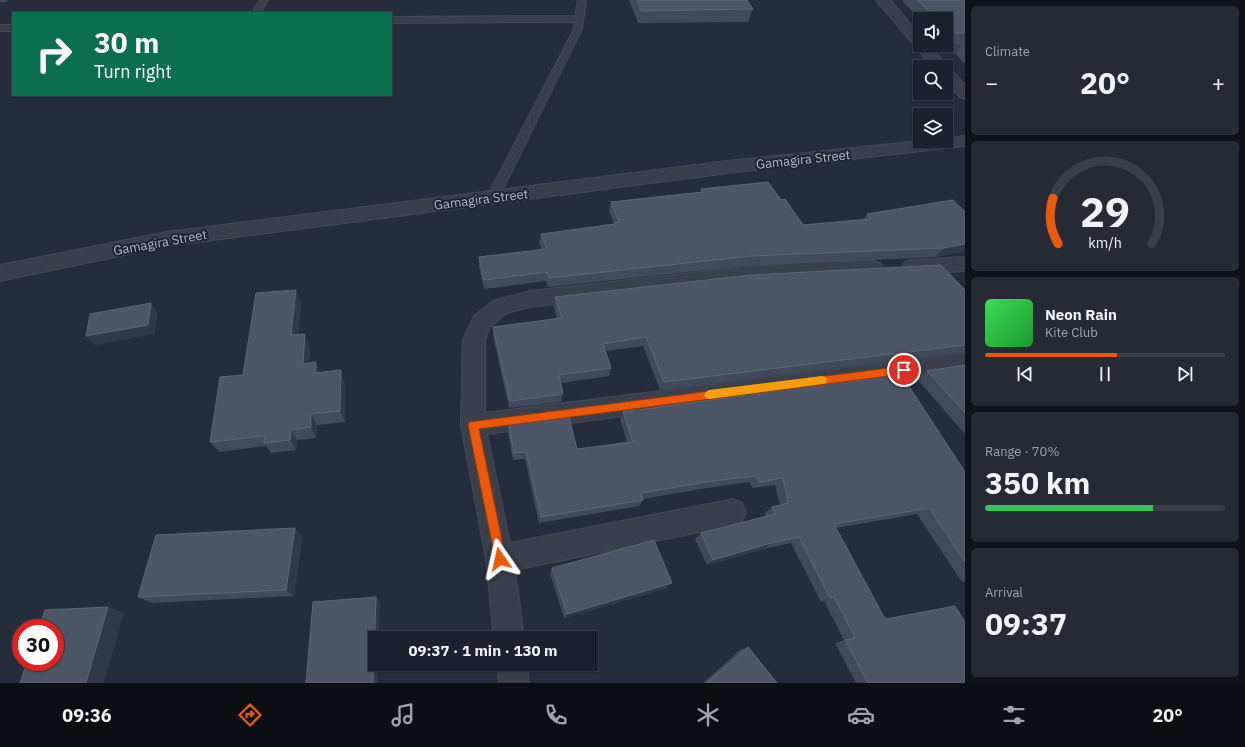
<!DOCTYPE html>
<html lang="en">
<head>
<meta charset="utf-8">
<style>
  :root { --surface:#1c222d; --page:#252a35; --text:#f1f3f6; --muted:#a0a4aa; --line:#3a3f49; --accent:#ea580c }
  body { margin:0; font-family:"IBM Plex Sans",sans-serif; background:var(--page); color:var(--text); height:100vh; display:flex; flex-direction:column; font-size:15px; white-space:nowrap }
  * { box-sizing:border-box; margin:0 }
  p { font-size:13px; color:var(--muted) }
  .icon { flex:none; width:22px; height:22px; fill:none; stroke:currentColor; stroke-width:2; stroke-linecap:round; stroke-linejoin:round }
  .map { position:relative; flex:1; overflow:hidden }
  .drawer { display:flex; flex-direction:column; gap:6px; padding:6px; background:#0f1319; width:280px }
  .drawer>* { flex:none }
  .top-card { position:absolute; left:12px; top:12px; width:380px; height:84px; border-radius:0px; box-shadow:0 1px 3px #0004,0 0 0 1px var(--line); background:#0b6e4f; color:#fff; overflow:hidden }
  .controls { position:absolute; left:913px; top:12px; display:grid; gap:8px }
  .controls a { display:grid; place-items:center; width:40px; height:40px; border-radius:0px; background:var(--surface); box-shadow:0 1px 3px #0004,0 0 0 1px var(--line); font-size:20px }
  .speed { position:absolute; left:12px; top:619px; display:flex; gap:8px; font-size:20px; font-weight:700; text-align:center }
  .speed>* { display:grid; place-content:center; width:52px; height:52px; border-radius:50%; background:var(--surface); box-shadow:0 1px 3px #0004,0 0 0 1px var(--line); line-height:1 }
  .speed .limit { border:6px solid #d22; background:#fff; color:#111 }
  .pin { position:absolute; display:grid; place-items:center; width:34px; height:34px; color:#fff; margin:-17px; border:2px solid #fff; border-radius:50%; box-shadow:0 1px 4px #0007 }
  .me { position:absolute; width:44px; margin:-22px; rotate:349deg; stroke-linejoin:round; filter:drop-shadow(0 0 3px #0008) }
  .turn { display:flex; align-items:center; gap:14px; height:84px; padding:0 16px; font-size:18px }
  .turn .icon { width:52px; height:52px; stroke-width:2.5 }
  .turn b { display:block; font-size:28px; line-height:34px }
  .big { font-size:30px; font-weight:700; line-height:1.1 }
  .drawer .widget { flex:1; display:flex; flex-direction:column; justify-content:center; gap:6px; min-width:0; padding:0 14px; border-radius:6px; background:var(--page) }
  .drawer .dial { align-items:center; gap:0 }
  .dial svg { height:104px; overflow:visible; fill:none; stroke:var(--line); stroke-width:7; stroke-linecap:round; text-anchor:middle }
  .dial text { fill:var(--text); stroke:none }
  .song { display:flex; align-items:center; gap:12px }
  .cover { width:48px; height:48px; border-radius:6px; background:linear-gradient(135deg,hsl(130 70% 55%),hsl(130 70% 35%)) }
  .played { height:4px; border-radius:2px; background:linear-gradient(90deg,var(--accent) 55%,var(--line) 55%) }
  .keys { display:flex; justify-content:space-around; direction:ltr }
  .heat { display:flex; justify-content:space-between; align-items:center; font-size:22px; direction:ltr }
  .charge { height:6px; border-radius:3px; background:linear-gradient(90deg,#34c759 70%,var(--line) 0) }
  .trip { position:absolute; left:368px; top:631px; width:230px; height:40px; border-radius:0px; background:var(--surface); box-shadow:0 1px 3px #0004,0 0 0 1px var(--line); font-weight:700; line-height:40px; text-align:center }
  .tabs { display:flex; height:64px; justify-content:space-around; align-items:center; background:#0b0e12; color:var(--muted) }
  .tabs .icon { width:28px; height:28px }
  .tabs .active { color:var(--accent) }
  .tabs b { font-size:18px; color:var(--text) }
  main { display:flex; flex:1; min-height:0 }
  .map>svg:first-child { display:block }
  .lines { fill:none; stroke-linecap:round; stroke-linejoin:round }
  .service-casing { stroke:#424955; stroke-width:2 }
  .minor-casing { stroke:#424955; stroke-width:2 }
  .tertiary-casing { stroke:#424955; stroke-width:2 }
  .service { fill:#39404c; fill-rule:evenodd }
  .minor { fill:#39404c; fill-rule:evenodd }
  .tertiary { fill:#39404c; fill-rule:evenodd }
  .wall { fill:#414a5a }
  .shaded-wall { fill:#303949 }
  .building { fill:#4d5666; stroke:#5e6675 }
  .route { fill:#ea580c; stroke:#983908 }
  .slow { fill:#f59e0b }
  .labels { text-anchor:middle; stroke-width:4; stroke-linejoin:round; paint-order:stroke }
  .street-label { font-size:13px; fill:#b5bbc7; stroke:#1e2531 }
</style>
</head>
<body>
<main>
<div class="map">
<svg width="965" height="683" viewBox="0 0 965 683">
  <rect width="100%" height="100%" fill="#252d3c"/>
  <g class="lines">
    <defs>
      <g id="service">
        <polygon points="260,0 268,0 260,13 252,13"/>
        <polygon points="578,0 586,0 582,29 499,197 497,200 489,200 487,197 574,29 575,22 391,23 391,17 575,16"/>
        <rect x="0" y="25" width="13" height="6"/>
      </g>
      <g id="minor">
        <polygon points="876,0 890,0 920,35 920,45 965,45 965,53 935,52 948,67 947,69 951,70 965,85 965,99 960,97 946,82 946,67 933,67"/>
        <polygon points="965,257 965,271 912,274 905,272 902,267 905,262 912,260"/>
        <path d="M874,261L881,264L884,269L881,274L874,277C759,279 645,294 530,307L507,313L490,327L485,340V413L965,353V371L487,434L510,543L733,499L742,503L746,512L742,521L733,525L515,570L524,638H494L486,559L461,425L463,340L474,316L493,301L530,291L746,267L819,262Z"/>
        <polygon points="497,664 527,664 529,683 499,683"/>
      </g>
      <polygon id="tertiary" points="965,136 965,146 728,173 167,246 0,281 0,265 167,232 728,161 920,141 946,141 946,138"/>
    </defs>
    <use href="#service" class="service-casing"/>
    <use href="#minor" class="minor-casing"/>
    <use href="#tertiary" class="tertiary-casing"/>
    <use href="#service" class="service"/>
    <use href="#minor" class="minor"/>
    <use href="#tertiary" class="tertiary"/>
  </g>
  <g class="wall">
    <polygon points="0,0 8,0 6,2 0,2"/>
    <polygon points="629,0 747,0 753,9 748,22 638,23"/>
    <polygon points="903,0 965,0 965,64 956,54 962,44 946,44 946,19 920,19 902,1"/>
    <polygon points="701,189 781,200 803,225 864,219 867,214 965,251 935,257 746,266 548,287 546,281 484,289 479,267 479,257 542,250 539,243 541,234 614,224 609,211 611,202 700,192"/>
    <polygon points="965,290 965,352 660,390 643,346 606,351 611,368 609,376 561,383 563,394 561,402 509,408 493,336 493,327 557,318 554,306 555,297"/>
    <polygon points="301,302 298,335 305,334 310,346 309,363 316,362 320,372 345,382 345,422 317,425 316,438 297,440 296,450 271,453 266,446 219,452 210,442"/>
    <polygon points="965,365 965,434 917,379 927,371"/>
    <polygon points="623,412 965,472 965,581 962,582 917,514 836,528 884,617 965,683 856,683 835,643 844,640 824,601 821,602 791,543 763,549 707,565 695,539 701,533 766,516 765,513 772,507 780,505 775,485 752,488 749,482 707,488 642,499 643,500 639,506 539,523 525,459 513,460 508,433 509,425 577,449 627,442 620,419"/>
    <polygon points="295,528 302,537 294,596 152,603 138,597"/>
    <polygon points="552,568 667,588 564,618 550,573"/>
    <polygon points="748,647 777,683 703,683 740,650"/>
  </g>
  <g class="shaded-wall">
    <polygon points="965,244 965,251 935,257 944,248"/>
    <polygon points="296,290 301,302 297,347 291,335"/>
    <polygon points="151,303 158,313 155,334 95,345 86,336"/>
    <polygon points="305,334 310,346 308,375 303,364"/>
    <polygon points="316,362 321,373 315,373"/>
    <polygon points="341,370 345,382 345,422 340,411"/>
    <polygon points="311,414 317,425 316,438 311,427"/>
    <polygon points="291,430 297,440 296,450 290,440"/>
    <polygon points="295,528 302,537 294,596 286,590"/>
    <polygon points="771,543 763,549 707,565 713,560"/>
    <polygon points="672,583 667,588 564,618 567,614"/>
    <polygon points="376,597 380,603 379,638 375,638 375,664 378,664 378,683 373,683"/>
    <polygon points="834,597 824,601 821,602 830,598"/>
    <polygon points="108,607 124,613 104,683 86,683"/>
  </g>
  <g class="building">
    <polygon points="637,0 747,0 753,9 641,11"/>
    <polygon points="917,0 965,0 965,33 952,33 946,28 946,19 937,19"/>
    <polygon points="768,182 781,200 785,199 803,225 871,219 867,214 953,200 965,212 965,244 944,248 751,256 549,278 547,272 484,280 479,257 547,249 541,234 615,224 614,223 619,222 611,202 703,192 701,189"/>
    <polygon points="941,265 965,290 965,345 664,382 646,337 603,344 611,368 559,375 563,394 510,401 493,327 562,318 555,297 751,275"/>
    <polygon points="296,290 291,335 305,334 303,364 316,362 315,373 341,370 340,411 311,414 311,427 291,430 290,440 264,443 265,436 210,442 220,377 243,375 256,293"/>
    <polygon points="151,303 148,325 86,336 90,314"/>
    <polygon points="965,365 965,413 927,371"/>
    <polygon points="901,374 965,472 965,562 929,508 834,524 884,617 886,619 955,606 965,622 965,683 868,683 845,640 855,638 834,597 830,598 799,537 771,543 713,560 701,533 775,514 772,507 788,503 783,478 759,482 756,476 712,481 641,493 643,500 541,517 526,452 514,453 509,425 569,417 577,449 633,442 623,412"/>
    <polygon points="295,528 286,590 138,597 156,535"/>
    <polygon points="654,540 672,583 567,614 552,568"/>
    <polygon points="376,597 373,683 306,683 313,602"/>
    <polygon points="108,607 86,683 20,683 27,662 55,662 55,628 39,628 45,610"/>
    <polygon points="748,647 777,683 707,683"/>
  </g>
  <polygon class="route" points="904,366 907,367 908,370 907,373 904,374 479,429 506,559 504,563 500,565 496,563 468,425 469,422"/>
  <polygon class="slow" points="822,376 826,377 827,380 826,383 822,384 709,399 706,398 704,395 706,392 709,390"/>
  <g class="labels">
    <g class="street-label">
      <text transform="translate(803 159) rotate(-6)" y="5">Gamagira Street</text>
      <text transform="translate(481 199) rotate(-7)" y="5">Gamagira Street</text>
      <text transform="translate(160 242) rotate(-10)" y="5">Gamagira Street</text>
    </g>
  </g>
</svg>
<div class="controls">
<a><svg class="icon" aria-label="sound" viewBox="0 0 24 24"><path d="M4 9h4l5-4v14l-5-4H4zM17 9q2 3 0 6"/></svg></a>
<a><svg class="icon" aria-label="search" viewBox="0 0 24 24"><circle cx="10" cy="10" r="6"/><path d="M15 15l6 6"/></svg></a>
<a><svg class="icon" aria-label="layers" viewBox="0 0 24 24"><path d="M12 4l9 5-9 5-9-5zM3 14l9 5 9-5"/></svg></a>
</div>
<div class="speed"><div class="limit">30</div></div>
<div class="pin" style="left:904px;top:370px;background:#d93025"><svg class="icon" aria-label="arrive" viewBox="0 0 24 24"><path d="M6 21V4h12l-3 4 3 4H6"/></svg></div>
<svg class="me" style="left:500px;top:559px" viewBox="-20 -20 40 40"><path d="M0-17L14 15 0 8-14 15z" fill="#ea580c" stroke="#fff" stroke-width="4"/></svg>
<div class="trip">09:37 · 1 min · 130 m</div>
<div class="top-card">
<div class="turn"><svg class="icon" aria-label="right" viewBox="0 0 24 24"><path d="M7 20v-9h11M14 6l5 5-5 5"/></svg><div><b>30 m</b>Turn right</div></div>
</div>
</div>
<section class="drawer">
<div class="widget"><p>Climate</p>
<div class="heat"><a>−</a><b class="big">20°</b><a>+</a></div>
</div>
<div class="widget dial"><svg viewBox="0 0 100 80">
<path d="M14 69A42 42 0 1 1 86 69"/>
<path d="M14 69A42 42 0 0 1 10 34" stroke="#ea580c"/>
<text x="50" y="56" font-size="32" font-weight="700">29</text>
<text x="50" y="72" font-size="11">km/h</text>
</svg></div>
<div class="widget">
<div class="song"><i class="cover"></i><div><b>Neon Rain</b><p>Kite Club</p></div></div>
<div class="played"></div>
<div class="keys"><svg class="icon" aria-label="previous" viewBox="0 0 24 24"><path d="M18 5L8 12l10 7zM5 5v14"/></svg><svg class="icon" aria-label="pause" viewBox="0 0 24 24"><path d="M8 5v14M16 5v14"/></svg><svg class="icon" aria-label="next" viewBox="0 0 24 24"><path d="M6 5l10 7-10 7zM19 5v14"/></svg></div>
</div>
<div class="widget"><p>Range · 70%</p><b class="big">350 km</b><div class="charge"></div></div>
<div class="widget"><p>Arrival</p><b class="big">09:37</b></div>
</section>
</main>
<nav class="tabs">
<b>09:36</b>
<svg class="icon active" aria-label="directions" viewBox="0 0 24 24"><path d="M12 3l9 9-9 9-9-9zM9 14v-3h6M13 9l2 2-2 2"/></svg>
<svg class="icon" aria-label="music" viewBox="0 0 24 24"><path d="M9 18V5l10-2v13"/><circle cx="6" cy="18" r="3"/><circle cx="16" cy="16" r="3"/></svg>
<svg class="icon" aria-label="phone" viewBox="0 0 24 24"><path d="M5 4h4l2 5-3 2q2 4 5 5l2-3 5 2v4C11 20 4 13 5 4z"/></svg>
<svg class="icon" aria-label="climate" viewBox="0 0 24 24"><path d="M12 3v18M4 7l16 10M4 17L20 7"/></svg>
<svg class="icon" aria-label="car" viewBox="0 0 24 24"><path d="M5 17H2v-5l4-1 3-4h7l3 4 3 1v5h-3M9 17h6M6 11h13"/><circle cx="7" cy="17" r="2"/><circle cx="17" cy="17" r="2"/></svg>
<svg class="icon" aria-label="filters" viewBox="0 0 24 24"><path d="M4 7h16M4 17h16"/><circle cx="9" cy="7" r="2"/><circle cx="15" cy="17" r="2"/></svg>
<b>20°</b>
</nav>
</body>
</html>
